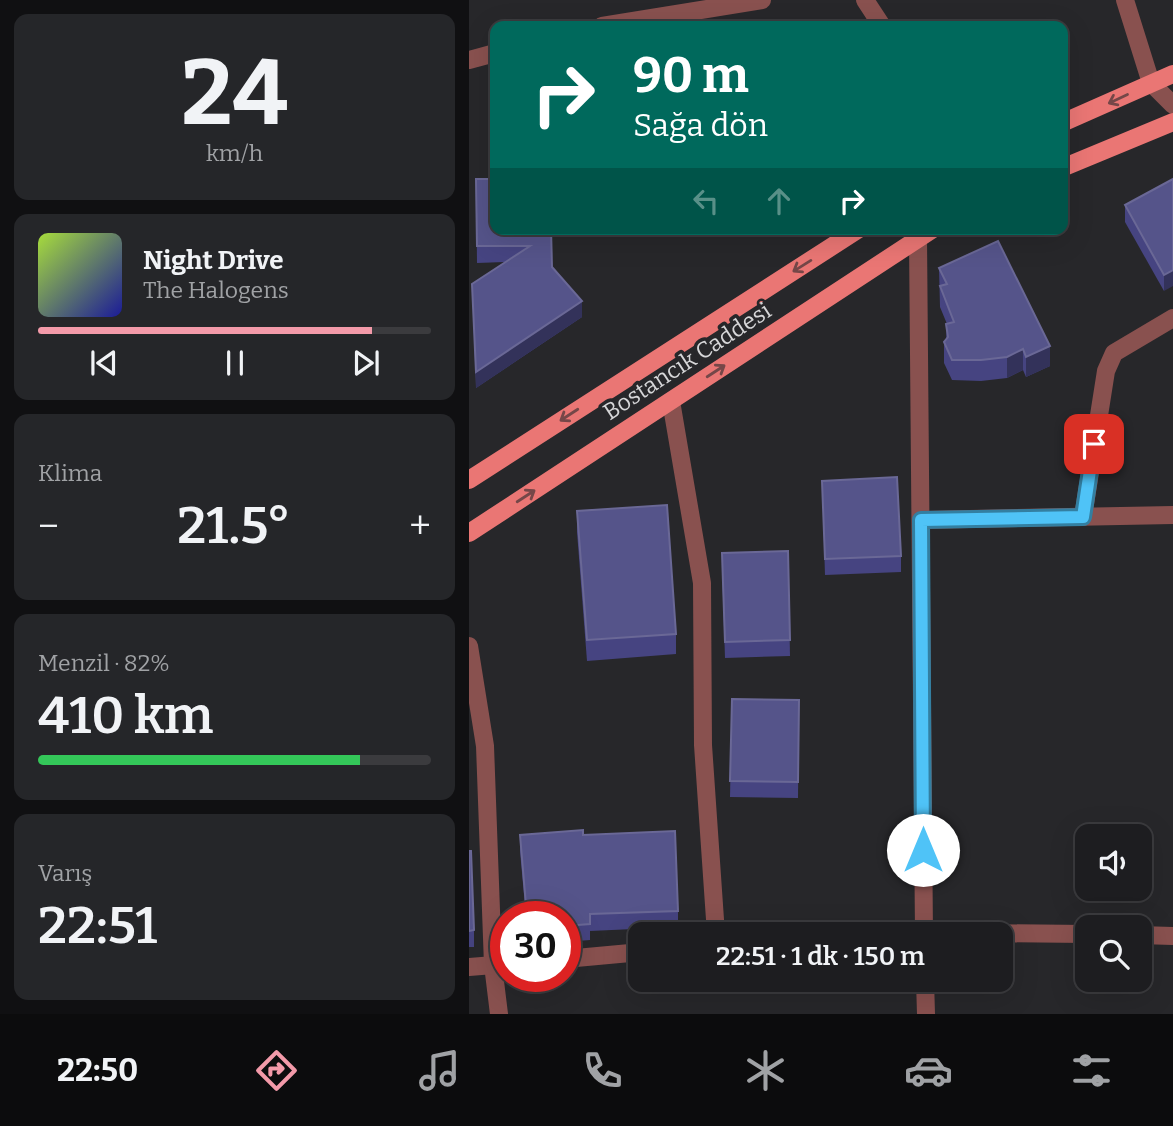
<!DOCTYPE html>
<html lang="tr">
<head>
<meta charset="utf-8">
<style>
  :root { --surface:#1d1d20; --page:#252629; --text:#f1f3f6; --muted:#a0a2a5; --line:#3b3b3e; --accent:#f39aa9 }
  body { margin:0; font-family:Bitter,serif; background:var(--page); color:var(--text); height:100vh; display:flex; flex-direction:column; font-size:26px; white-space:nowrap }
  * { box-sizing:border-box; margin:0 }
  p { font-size:23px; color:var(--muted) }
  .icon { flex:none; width:38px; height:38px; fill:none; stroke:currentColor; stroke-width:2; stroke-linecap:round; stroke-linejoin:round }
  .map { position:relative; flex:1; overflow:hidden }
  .sheet { display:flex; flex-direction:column; gap:14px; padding:14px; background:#101012; width:469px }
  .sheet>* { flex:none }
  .guide { position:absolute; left:21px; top:21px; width:578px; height:214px; border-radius:14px; box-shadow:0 7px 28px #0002,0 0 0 2px var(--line); background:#00695c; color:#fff; overflow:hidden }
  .controls { position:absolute; left:606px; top:824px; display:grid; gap:14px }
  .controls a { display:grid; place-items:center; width:77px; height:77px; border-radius:14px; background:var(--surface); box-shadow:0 7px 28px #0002,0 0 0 2px var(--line); font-size:35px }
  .speed { position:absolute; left:21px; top:901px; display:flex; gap:14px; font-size:35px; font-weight:700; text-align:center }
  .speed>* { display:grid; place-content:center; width:91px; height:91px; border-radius:50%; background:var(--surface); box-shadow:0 7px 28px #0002,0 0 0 2px var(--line); line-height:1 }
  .speed .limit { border:10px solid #d22; background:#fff; color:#111 }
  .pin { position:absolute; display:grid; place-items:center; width:60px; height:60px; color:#fff; margin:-30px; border-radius:14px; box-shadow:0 4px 10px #0006 }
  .me { position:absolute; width:77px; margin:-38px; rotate:0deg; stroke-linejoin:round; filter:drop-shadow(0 0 5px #0008) }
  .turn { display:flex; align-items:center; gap:24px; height:147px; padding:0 28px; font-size:32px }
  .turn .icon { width:91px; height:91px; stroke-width:2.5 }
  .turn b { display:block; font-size:49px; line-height:60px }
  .lanes { display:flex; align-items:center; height:66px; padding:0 28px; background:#0003; justify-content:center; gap:35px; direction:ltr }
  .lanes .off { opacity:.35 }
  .big { font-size:52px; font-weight:600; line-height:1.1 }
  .sheet .widget { flex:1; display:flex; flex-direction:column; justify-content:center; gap:10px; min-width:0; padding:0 24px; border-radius:14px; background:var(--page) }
  .sheet .dial { align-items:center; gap:0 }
  .dial b { font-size:91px; line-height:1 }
  .song { display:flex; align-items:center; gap:21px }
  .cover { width:84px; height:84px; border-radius:10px; background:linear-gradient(135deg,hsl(80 70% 55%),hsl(240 70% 35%)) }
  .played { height:7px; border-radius:4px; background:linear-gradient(90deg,var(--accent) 85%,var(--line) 85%) }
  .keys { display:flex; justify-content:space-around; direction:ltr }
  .heat { display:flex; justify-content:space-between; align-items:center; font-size:38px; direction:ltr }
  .charge { height:10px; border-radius:5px; background:linear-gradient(90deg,#34c759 82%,var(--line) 0) }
  .trip { position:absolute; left:159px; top:922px; width:385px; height:70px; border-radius:14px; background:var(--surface); box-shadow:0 7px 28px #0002,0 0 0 2px var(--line); font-weight:600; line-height:70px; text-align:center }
  .dock { display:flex; height:112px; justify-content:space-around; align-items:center; background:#0c0c0d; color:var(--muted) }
  .dock .icon { width:49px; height:49px }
  .dock .selected { color:var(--accent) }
  .dock b { font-size:32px; color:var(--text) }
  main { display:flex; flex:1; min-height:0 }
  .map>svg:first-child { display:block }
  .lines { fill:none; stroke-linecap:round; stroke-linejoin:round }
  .minor { stroke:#89514f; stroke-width:18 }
  .major { stroke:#ea7674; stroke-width:18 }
  .wall { fill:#464481 }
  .shaded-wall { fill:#33325a }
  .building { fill:#55548a; stroke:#6a6896; stroke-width:2 }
  .oneway { stroke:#754748 }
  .route-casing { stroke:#337fa1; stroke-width:18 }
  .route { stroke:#4fc3f7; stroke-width:12 }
  .labels { text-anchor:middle; stroke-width:7; stroke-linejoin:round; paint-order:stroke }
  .street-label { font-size:23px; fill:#d6d6d8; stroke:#27272a }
</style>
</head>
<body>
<main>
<section class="sheet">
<div class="widget dial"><b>24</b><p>km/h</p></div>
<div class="widget">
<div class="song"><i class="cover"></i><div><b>Night Drive</b><p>The Halogens</p></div></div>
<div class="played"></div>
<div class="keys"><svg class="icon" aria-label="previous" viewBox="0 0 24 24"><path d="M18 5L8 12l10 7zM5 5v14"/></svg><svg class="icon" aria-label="pause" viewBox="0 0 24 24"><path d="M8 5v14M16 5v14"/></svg><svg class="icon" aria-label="next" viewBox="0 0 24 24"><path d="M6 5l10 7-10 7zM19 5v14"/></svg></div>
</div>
<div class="widget"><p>Klima</p>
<div class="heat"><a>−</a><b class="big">21.5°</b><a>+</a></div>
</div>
<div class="widget"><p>Menzil · 82%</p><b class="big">410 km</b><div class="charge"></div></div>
<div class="widget"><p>Varış</p><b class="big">22:51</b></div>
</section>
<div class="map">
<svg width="704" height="1014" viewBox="0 0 704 1014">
  <rect width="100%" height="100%" fill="#27272a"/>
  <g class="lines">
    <g class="minor">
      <polyline points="396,0 413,26"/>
      <polyline points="656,0 682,83 704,105"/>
      <polyline points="133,26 293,0"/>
      <polyline points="0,60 26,53"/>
      <polyline points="449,238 455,934"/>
      <polyline points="202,401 233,583 234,745 247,934"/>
      <polyline points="614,517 637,371 645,353 704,318"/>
      <polyline points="452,520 704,515"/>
      <polyline points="0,646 16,746 24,965 30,1014"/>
      <polyline points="361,934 391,932 618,934"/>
      <polyline points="670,935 704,936"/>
      <polyline points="96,959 172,952"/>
      <polyline points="0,967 37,964"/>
      <polyline points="456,980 457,1014"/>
    </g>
    <g class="major">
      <polyline points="593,123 704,74"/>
      <polyline points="593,168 704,122"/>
      <polyline points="0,480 390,229"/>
      <polyline points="0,533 464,229"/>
    </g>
  </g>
  <g class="wall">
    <polygon points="7,179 82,229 83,267 113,317 7,388 3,284 36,262 8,263"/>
    <polygon points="704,179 695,291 656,222 656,205"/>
    <polygon points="470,268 581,366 557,377 554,370 538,378 512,381 483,380 475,363 475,342 477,340 478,324 471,307"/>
    <polygon points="353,481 432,556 432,572 356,575"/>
    <polygon points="108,511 207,634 207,654 118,661 108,532"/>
    <polygon points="319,551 321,656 256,658 253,569"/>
    <polygon points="263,699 330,700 329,798 261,797"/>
    <polygon points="51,835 114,835 209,911 209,927 121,931 121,940 96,942 96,917 57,917 51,851"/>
    <polygon points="0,851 5,930 5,947 0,947"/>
  </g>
  <g class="shaded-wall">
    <polygon points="704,270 704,286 695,291 695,275"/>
    <polygon points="113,301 113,317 7,388 7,372"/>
    <polygon points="581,346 581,366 557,377 557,357"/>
    <polygon points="554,349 554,370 538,378 538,357"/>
  </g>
  <g class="building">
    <polygon points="7,179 26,179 26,229 82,229 83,267 113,301 7,372 3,284 61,246 8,246"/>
    <polygon points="704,179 704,270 695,275 656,205"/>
    <polygon points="529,241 581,346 557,357 554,349 538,357 512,360 483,360 475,342 479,337 477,324 485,322 471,286 478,284 470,268"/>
    <polygon points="428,477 432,556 356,559 353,481"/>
    <polygon points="198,505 207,634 118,640 108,511"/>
    <polygon points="319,551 321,640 256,642 253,553"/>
    <polygon points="263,699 330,700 329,782 261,781"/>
    <polygon points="114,830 114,835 206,831 209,911 121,914 121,924 96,926 96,917 58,917 51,835"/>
    <polygon points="0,851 2,851 5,930 0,931"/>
  </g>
  <defs><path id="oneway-shaft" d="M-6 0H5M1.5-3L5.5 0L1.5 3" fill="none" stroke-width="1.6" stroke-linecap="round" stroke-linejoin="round" transform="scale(1.75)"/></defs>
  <g class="oneway">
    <use href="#oneway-shaft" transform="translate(649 99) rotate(155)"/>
    <use href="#oneway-shaft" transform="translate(333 266) rotate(148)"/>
    <use href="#oneway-shaft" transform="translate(247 371) rotate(-33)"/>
    <use href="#oneway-shaft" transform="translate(100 415) rotate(147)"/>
    <use href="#oneway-shaft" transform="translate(57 496) rotate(-33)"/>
  </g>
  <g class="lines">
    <defs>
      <polyline id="route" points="454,850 452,520 614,517 625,444"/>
    </defs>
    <use href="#route" class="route-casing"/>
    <use href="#route" class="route"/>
  </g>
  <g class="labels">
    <g class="street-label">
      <text transform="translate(218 361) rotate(-33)" y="8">Bostancık Caddesi</text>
    </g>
  </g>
</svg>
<div class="controls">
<a><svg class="icon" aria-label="sound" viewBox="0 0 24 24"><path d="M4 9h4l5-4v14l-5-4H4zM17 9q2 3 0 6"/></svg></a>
<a><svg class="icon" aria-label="search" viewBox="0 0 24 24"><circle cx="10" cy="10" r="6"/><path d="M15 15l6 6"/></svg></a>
</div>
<div class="speed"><div class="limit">30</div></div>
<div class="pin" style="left:625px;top:444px;background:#d93025"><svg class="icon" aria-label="arrive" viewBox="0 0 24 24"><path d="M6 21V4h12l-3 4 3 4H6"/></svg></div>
<svg class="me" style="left:454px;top:850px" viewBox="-20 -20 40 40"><circle r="19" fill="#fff"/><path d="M0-13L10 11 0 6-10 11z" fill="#4fc3f7"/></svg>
<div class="trip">22:51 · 1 dk · 150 m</div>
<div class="guide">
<div class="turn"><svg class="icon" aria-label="right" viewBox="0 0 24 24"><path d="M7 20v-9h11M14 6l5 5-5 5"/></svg><div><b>90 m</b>Sağa dön</div></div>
<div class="lanes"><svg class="icon off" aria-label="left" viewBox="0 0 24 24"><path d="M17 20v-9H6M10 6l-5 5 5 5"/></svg><svg class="icon off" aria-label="ahead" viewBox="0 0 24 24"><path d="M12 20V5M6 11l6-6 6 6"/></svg><svg class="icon" aria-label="right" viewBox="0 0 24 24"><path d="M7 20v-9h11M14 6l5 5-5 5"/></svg></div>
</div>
</div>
</main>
<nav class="dock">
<b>22:50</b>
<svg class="icon selected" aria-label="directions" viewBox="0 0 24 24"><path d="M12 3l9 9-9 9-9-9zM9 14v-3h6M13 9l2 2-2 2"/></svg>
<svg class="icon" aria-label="music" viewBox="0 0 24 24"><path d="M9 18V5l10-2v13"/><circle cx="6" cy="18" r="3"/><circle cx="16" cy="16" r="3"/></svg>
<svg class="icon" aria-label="phone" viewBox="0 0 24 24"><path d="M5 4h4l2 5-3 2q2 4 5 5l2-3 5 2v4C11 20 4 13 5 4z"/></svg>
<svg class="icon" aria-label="climate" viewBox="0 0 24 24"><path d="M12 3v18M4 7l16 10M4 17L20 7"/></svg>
<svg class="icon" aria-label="car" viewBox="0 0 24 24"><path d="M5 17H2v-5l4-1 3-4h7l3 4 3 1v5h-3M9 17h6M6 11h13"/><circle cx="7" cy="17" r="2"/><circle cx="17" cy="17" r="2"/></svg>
<svg class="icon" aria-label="filters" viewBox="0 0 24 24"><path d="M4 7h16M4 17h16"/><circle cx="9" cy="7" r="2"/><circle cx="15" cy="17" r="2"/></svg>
</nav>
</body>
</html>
